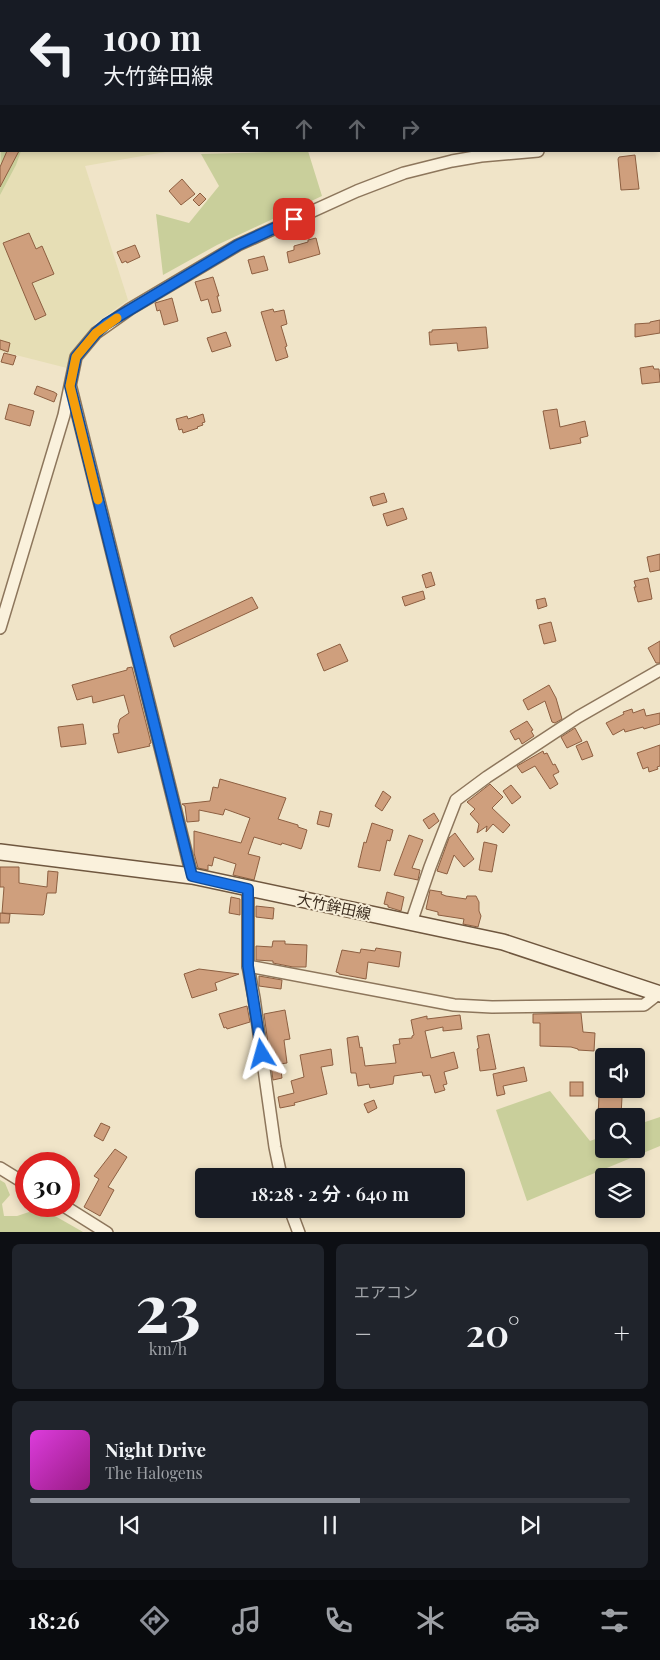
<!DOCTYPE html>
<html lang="ja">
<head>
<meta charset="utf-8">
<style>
  :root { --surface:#171b24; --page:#20242c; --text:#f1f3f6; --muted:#9ea1a6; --line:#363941; --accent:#8c9099 }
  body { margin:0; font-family:"Playfair Display","Noto Sans JP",serif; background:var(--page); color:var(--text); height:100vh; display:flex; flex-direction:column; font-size:19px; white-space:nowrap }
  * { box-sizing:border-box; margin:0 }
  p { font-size:16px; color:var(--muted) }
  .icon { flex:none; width:28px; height:28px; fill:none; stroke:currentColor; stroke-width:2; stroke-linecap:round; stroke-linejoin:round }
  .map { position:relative; height:1232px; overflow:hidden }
  .details { display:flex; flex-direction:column; gap:12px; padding:12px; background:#0d0f14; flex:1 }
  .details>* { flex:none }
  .banner { position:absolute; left:0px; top:0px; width:660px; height:152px; box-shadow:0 2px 8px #0003; background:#171b24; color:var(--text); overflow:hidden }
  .tools { position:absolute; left:595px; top:1048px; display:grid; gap:10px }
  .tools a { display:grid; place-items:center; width:50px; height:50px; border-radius:5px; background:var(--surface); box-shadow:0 2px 8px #0003; font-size:25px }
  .speed { position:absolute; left:15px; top:1152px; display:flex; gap:10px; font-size:25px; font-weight:700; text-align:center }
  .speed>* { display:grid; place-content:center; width:65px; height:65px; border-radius:50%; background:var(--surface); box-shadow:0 2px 8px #0003; line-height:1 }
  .speed .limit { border:8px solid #d22; background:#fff; color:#111 }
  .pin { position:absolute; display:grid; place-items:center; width:42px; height:42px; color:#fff; margin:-21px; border-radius:10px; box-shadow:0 2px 8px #0006 }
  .me { position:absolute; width:55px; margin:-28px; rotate:352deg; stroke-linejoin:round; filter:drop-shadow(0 0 4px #0008) }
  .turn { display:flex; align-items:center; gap:18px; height:105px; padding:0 20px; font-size:22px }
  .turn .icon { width:65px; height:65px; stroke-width:2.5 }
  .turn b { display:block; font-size:35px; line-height:42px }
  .lanes { display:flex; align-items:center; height:48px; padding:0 20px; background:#0003; justify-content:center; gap:25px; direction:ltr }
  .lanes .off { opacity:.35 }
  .big { font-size:38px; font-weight:600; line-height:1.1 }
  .details .widget { flex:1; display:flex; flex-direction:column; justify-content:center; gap:8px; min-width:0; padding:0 18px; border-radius:8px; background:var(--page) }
  .details .dial { align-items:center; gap:0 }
  .dial b { font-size:65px; line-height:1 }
  .song { display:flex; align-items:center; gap:15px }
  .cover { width:60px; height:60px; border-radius:8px; background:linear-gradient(135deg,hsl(300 70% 55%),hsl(310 70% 35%)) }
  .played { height:5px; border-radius:2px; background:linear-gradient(90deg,var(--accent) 55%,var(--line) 55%) }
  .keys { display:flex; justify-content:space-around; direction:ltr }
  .heat { display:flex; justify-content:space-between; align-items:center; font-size:28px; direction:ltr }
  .details .tiles { flex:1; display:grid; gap:12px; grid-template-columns:1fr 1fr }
  .widget:last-child { grid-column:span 2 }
  .trip { position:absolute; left:195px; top:1168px; width:270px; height:50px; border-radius:5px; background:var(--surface); box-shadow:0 2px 8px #0003; font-weight:600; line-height:50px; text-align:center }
  .dock { display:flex; height:80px; justify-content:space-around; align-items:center; background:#090b0e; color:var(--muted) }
  .dock .icon { width:35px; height:35px }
  .dock .selected { color:var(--accent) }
  .dock b { font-size:22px; color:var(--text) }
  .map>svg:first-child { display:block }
  .farmland { fill:#e6deb5 }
  .green { fill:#c9cf9b }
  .building { fill:#cf9f7d; stroke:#8d5f41 }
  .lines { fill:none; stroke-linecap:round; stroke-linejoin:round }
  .street-casing { stroke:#8d765c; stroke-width:14 }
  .secondary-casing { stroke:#6f573f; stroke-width:18 }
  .street { stroke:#faf1dc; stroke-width:11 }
  .secondary { stroke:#faf1dc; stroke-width:15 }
  .route-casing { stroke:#114b97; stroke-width:12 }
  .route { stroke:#1a73e8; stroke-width:9 }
  .slow { stroke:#f59e0b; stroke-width:9 }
  .labels { text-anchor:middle; stroke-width:4; stroke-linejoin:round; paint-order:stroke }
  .street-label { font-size:15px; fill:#3d2e20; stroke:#f7eed8 }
</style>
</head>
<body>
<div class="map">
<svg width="660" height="1233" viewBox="0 0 660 1233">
  <rect width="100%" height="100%" fill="#f0e4c8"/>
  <polygon class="farmland" points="0,0 216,1 1,1 1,151 171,151 85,166 128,300 96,323 71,355 67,368 0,351"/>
  <g class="green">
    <polygon points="226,0 357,0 226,1"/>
    <polygon points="395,0 506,0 500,1"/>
    <polygon points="1,143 1,151 21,151 16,165 0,195"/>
    <polygon points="308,151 322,196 217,245 163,275 156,214 189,223 219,186 201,154"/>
    <polygon points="550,1091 590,1141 604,1136 604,1149 636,1149 636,1125 660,1117 660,1146 527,1201 496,1110"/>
    <polygon points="0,1180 5,1183 10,1195 2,1204 4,1216 17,1216 41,1208 83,1232 0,1232"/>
  </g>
  <g class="building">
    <polygon points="7,151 19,151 0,187 0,167"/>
    <polygon points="635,155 639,189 621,190 618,159 619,157"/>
    <polygon points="182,179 195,194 181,205 169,191"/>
    <polygon points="200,193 206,199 199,206 193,200"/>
    <polygon points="29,233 36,249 42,246 54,274 32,283 46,315 35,320 3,243"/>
    <polygon points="316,238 320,254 289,263 287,252 294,250 294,246 308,242 308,240"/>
    <polygon points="135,245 140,257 127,263 126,261 122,263 117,252"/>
    <polygon points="264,256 268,270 252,274 248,260"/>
    <polygon points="213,277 219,296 217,296 221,311 212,313 208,299 201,301 195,282"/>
    <polygon points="172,298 178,321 164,325 160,310 157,311 155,303"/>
    <polygon points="273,309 274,312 284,310 287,324 281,326 287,346 285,347 288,357 276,361 261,312"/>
    <polygon points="660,320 660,333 635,337 635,324 650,323 650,322"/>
    <polygon points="486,327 488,348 458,351 457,343 430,345 429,332 432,332 432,330"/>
    <polygon points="226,332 231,346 212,352 207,338"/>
    <polygon points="0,340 10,343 8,352 0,349"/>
    <polygon points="4,353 16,356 13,365 1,362"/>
    <polygon points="653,366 654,369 659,369 660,382 642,384 640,368"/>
    <polygon points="37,386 54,392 57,394 54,402 34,394"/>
    <polygon points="9,404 34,411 30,426 5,419"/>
    <polygon points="557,409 560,427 585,421 588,436 580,438 581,443 550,449 543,411"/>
    <polygon points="203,414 205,422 202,423 203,425 197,427 198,428 183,433 182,429 179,430 176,419 187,416 188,419"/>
    <polygon points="384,493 387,502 373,506 370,497"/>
    <polygon points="403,508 407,519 387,526 383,514"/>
    <polygon points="660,554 660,570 650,572 647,557"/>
    <polygon points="431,572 435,585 426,588 422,575"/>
    <polygon points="648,578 652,599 638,602 634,587 636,587 634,581"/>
    <polygon points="423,591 425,599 405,606 402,597"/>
    <polygon points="252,597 258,608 174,647 170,637 171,635"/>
    <polygon points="545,598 547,606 538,609 536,600"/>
    <polygon points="551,622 556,641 544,644 539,625"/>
    <polygon points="660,641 660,663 656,663 648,648"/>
    <polygon points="340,644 348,661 324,671 317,654"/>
    <polygon points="132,667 151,743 149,744 150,746 118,753 113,734 119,733 118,726 120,719 129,713 124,695 93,703 92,696 77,700 72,685 127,670 127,668"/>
    <polygon points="549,685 556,698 562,719 555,723 552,722 545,701 528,710 523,700"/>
    <polygon points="632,709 633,713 644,709 646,716 660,713 660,724 644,729 643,727 625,732 624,729 613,735 606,723 624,714 623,712"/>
    <polygon points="527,721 533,730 531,731 534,736 522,744 519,738 515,740 510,731"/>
    <polygon points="83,724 86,744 61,747 58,727"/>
    <polygon points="575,728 582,741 567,748 561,737"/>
    <polygon points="587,741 593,756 582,760 576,746"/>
    <polygon points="660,745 660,766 657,767 658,769 649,772 648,767 643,769 637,753"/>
    <polygon points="543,751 544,754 547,753 553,765 555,764 559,772 553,775 558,784 550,789 535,766 522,773 517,766"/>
    <polygon points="220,779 286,798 278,819 298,825 298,827 307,830 302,847 301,849 282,843 281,845 254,837 248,854 260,857 254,880 233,875 236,864 214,857 212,866 208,865 208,870 198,868 194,853 194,831 241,843 250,818 225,809 223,815 199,810 199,821 187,822 185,806 182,804 210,801 213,787 218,788"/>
    <polygon points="490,784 503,797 492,808 510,825 503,833 493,824 486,832 487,826 477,833 479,824 470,814 475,809 467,802"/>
    <polygon points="511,785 521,797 512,804 503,791"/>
    <polygon points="383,791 391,797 382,811 375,806"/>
    <polygon points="320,811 332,814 329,827 317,824"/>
    <polygon points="434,813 439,821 429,829 423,820"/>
    <polygon points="372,823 393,830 390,841 387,840 380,871 358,867 364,842 366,843"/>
    <polygon points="455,833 474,859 464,867 454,855 447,874 437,871 449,838"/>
    <polygon points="409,835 423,840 412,868 420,870 418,880 394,875"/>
    <polygon points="484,842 497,845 492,872 479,870"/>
    <polygon points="0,867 19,867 19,883 47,887 48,871 58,872 56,893 47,893 44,914 43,915 2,913 4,887 0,887"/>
    <polygon points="430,890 442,892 441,894 446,896 466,899 467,896 476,896 479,902 479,911 481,916 478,927 463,924 464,919 438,915 438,912 426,909"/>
    <polygon points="387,892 404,897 401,911 388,907 388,905 384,904"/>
    <polygon points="231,897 240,899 240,915 229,913"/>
    <polygon points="256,906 274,908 273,919 256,917"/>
    <polygon points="0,913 10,914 9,923 0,923"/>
    <polygon points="273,941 285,941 285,944 307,945 306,967 293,967 273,963 273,961 256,960 256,946 272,947"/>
    <polygon points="376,948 401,952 399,967 368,962 366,979 339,974 339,973 336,972 342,950 360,953 361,949 375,951"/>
    <polygon points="199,969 239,974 215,983 217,990 192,998 184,974"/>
    <polygon points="259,976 282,980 281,989 259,986"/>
    <polygon points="247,1006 250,1022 227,1029 226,1027 224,1028 219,1014"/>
    <polygon points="285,1010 290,1039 284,1040 287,1063 280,1064 282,1078 273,1080 264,1014"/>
    <polygon points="581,1013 583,1032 595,1033 594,1051 578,1050 578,1049 571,1047 540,1046 540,1023 533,1023 533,1014"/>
    <polygon points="460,1015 462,1029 443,1031 443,1027 425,1031 431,1058 454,1052 458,1068 444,1072 447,1084 443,1085 445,1090 435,1093 430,1075 423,1076 422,1072 394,1076 393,1084 370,1088 369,1084 358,1086 356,1073 351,1073 347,1038 358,1036 360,1048 362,1047 365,1066 396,1063 393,1045 400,1044 399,1039 412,1038 412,1036 414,1035 411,1020 427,1016 427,1019"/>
    <polygon points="489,1034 496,1069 480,1071 477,1049 479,1048 477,1036"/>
    <polygon points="331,1049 333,1065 321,1067 327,1094 294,1103 295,1105 280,1108 278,1097 294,1093 291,1081 304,1077 300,1055"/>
    <polygon points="524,1067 527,1081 503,1086 505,1094 497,1096 493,1074"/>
    <rect x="570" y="1082" width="13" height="14"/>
    <polygon points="599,1096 622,1097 621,1116 598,1116"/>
    <polygon points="374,1100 377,1108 368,1113 364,1104"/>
    <polygon points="101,1123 110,1127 103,1141 94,1136"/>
    <polygon points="115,1149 127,1157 108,1187 114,1190 100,1216 84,1207 99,1179 94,1176"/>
  </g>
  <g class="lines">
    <defs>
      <g id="street">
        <polyline points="659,142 660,142"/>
        <polyline points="71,388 192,876"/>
        <polyline points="0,628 64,415 76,357 96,333 130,309 238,245 357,191 404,173 452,161 481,156 538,151"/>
        <polyline points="248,889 248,966 254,998 275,1147 281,1176"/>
        <polyline points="411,923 430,867 456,800 487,777 578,717 660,670"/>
        <polyline points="248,966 454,1005 492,1007 644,1005 658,994"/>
        <polyline points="0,1168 26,1184"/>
        <polyline points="64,1206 107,1233"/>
        <polyline points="290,1209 299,1233"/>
      </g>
      <polyline id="secondary" points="0,852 192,876 503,942 660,994"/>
    </defs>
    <use href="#street" class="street-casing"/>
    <use href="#secondary" class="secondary-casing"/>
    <use href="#street" class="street"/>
    <use href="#secondary" class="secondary"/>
  </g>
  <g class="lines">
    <defs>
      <polyline id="route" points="262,1054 248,966 248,889 192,876 70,386 76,357 96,333 106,324 238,245 294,219"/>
    </defs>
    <use href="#route" class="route-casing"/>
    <use href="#route" class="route"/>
    <polyline class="slow" points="98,500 70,386 76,357 96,333 117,318"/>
  </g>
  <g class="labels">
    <g class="street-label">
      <text transform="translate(334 907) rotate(12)" y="5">大竹鉾田線</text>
    </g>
  </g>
</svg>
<div class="tools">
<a><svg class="icon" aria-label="sound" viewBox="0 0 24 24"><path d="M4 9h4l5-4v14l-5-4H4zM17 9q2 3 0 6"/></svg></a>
<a><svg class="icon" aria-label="search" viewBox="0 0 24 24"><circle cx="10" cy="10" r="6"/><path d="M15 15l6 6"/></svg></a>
<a><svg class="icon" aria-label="layers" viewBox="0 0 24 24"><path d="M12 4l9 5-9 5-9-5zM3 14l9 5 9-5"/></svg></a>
</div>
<div class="speed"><div class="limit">30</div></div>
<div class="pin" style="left:294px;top:219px;background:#d93025"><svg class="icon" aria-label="arrive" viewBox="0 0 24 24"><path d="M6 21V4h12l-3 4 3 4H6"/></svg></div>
<svg class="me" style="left:262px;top:1054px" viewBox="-20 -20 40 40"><path d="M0-17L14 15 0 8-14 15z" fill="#1a73e8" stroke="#fff" stroke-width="4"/></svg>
<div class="trip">18:28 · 2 分 · 640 m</div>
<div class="banner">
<div class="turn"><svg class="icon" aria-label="left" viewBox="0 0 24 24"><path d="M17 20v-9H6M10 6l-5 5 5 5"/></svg><div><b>100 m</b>大竹鉾田線</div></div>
<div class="lanes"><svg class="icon" aria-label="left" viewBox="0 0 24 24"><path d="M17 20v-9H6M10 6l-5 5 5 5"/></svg><svg class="icon off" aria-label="ahead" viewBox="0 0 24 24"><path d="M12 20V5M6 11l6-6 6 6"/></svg><svg class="icon off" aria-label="ahead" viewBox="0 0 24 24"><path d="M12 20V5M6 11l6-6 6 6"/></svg><svg class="icon off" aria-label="right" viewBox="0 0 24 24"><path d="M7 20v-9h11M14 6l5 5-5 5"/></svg></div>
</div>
</div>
<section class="details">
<div class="tiles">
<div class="widget dial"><b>23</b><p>km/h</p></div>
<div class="widget"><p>エアコン</p>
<div class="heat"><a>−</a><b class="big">20°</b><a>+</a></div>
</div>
<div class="widget">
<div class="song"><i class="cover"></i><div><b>Night Drive</b><p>The Halogens</p></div></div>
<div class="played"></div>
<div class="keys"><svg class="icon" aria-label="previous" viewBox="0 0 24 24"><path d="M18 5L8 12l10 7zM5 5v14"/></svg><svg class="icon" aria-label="pause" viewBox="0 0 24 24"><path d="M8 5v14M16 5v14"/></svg><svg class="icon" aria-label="next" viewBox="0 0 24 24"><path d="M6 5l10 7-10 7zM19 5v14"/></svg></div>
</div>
</div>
</section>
<nav class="dock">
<b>18:26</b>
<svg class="icon selected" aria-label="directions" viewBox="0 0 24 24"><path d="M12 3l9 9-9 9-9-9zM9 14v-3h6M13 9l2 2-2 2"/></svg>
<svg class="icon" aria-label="music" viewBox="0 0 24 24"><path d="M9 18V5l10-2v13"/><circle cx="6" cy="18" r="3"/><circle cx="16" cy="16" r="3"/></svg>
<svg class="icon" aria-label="phone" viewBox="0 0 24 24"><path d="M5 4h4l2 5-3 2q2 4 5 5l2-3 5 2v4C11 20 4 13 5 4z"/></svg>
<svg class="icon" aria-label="climate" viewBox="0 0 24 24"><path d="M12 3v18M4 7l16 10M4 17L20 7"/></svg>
<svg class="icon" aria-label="car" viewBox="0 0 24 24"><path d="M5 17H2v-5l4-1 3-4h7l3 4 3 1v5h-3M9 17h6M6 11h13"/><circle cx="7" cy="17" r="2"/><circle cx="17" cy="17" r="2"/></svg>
<svg class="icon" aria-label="filters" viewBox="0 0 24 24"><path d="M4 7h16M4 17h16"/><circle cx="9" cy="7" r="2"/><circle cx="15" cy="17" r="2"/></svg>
</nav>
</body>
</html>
